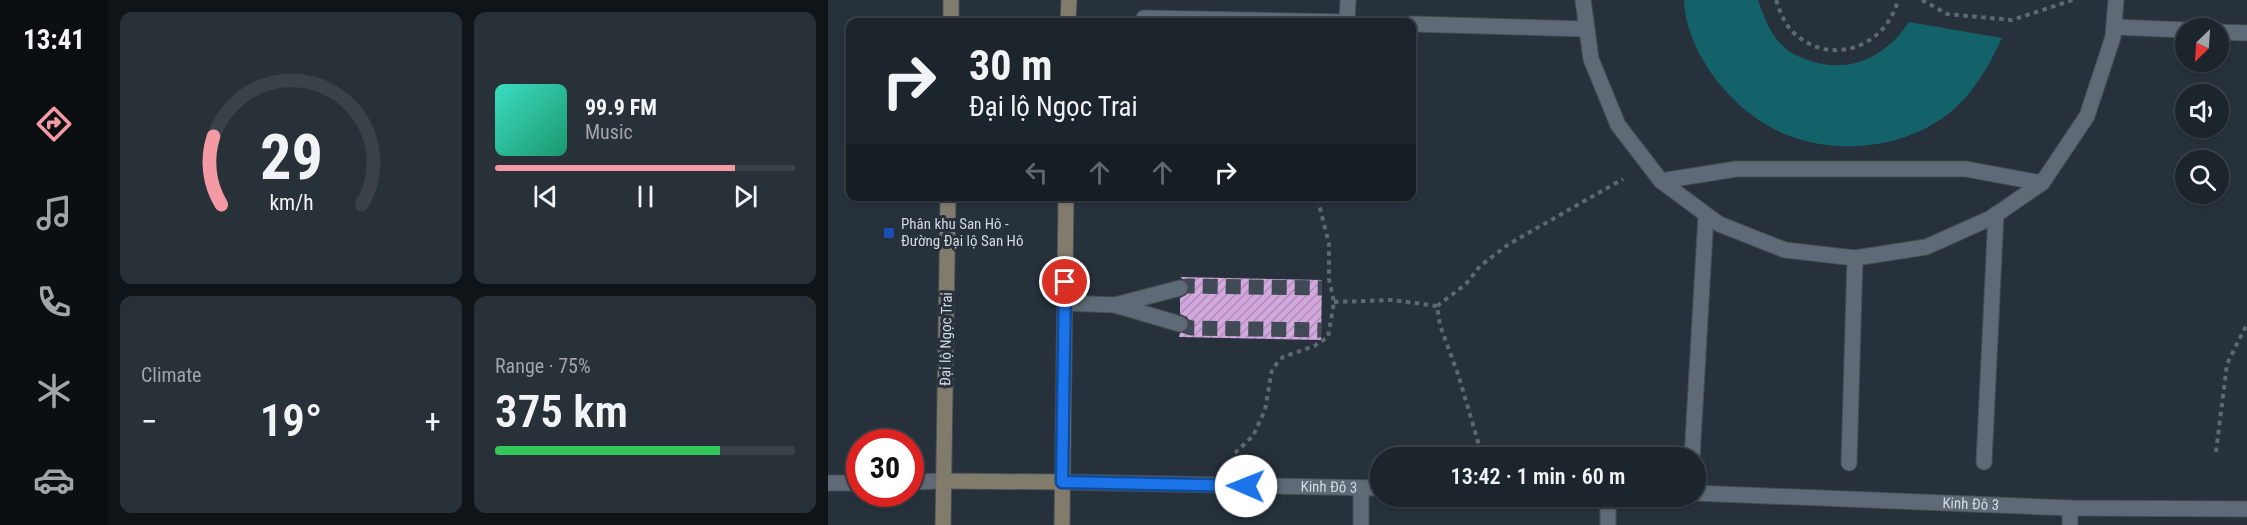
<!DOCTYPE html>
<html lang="en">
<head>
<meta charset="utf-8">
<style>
  :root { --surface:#1c252c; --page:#293138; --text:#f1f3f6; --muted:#a0a5a9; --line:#3a4248; --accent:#f49aa5 }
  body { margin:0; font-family:"Roboto Condensed",sans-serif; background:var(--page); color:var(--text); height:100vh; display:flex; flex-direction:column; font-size:22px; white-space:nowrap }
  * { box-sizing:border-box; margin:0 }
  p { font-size:20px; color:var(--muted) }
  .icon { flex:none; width:33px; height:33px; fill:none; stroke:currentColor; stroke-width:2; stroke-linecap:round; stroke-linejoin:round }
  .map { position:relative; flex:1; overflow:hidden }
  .sheet { display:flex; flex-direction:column; gap:12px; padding:12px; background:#0f1418; width:720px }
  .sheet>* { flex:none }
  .banner { position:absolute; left:18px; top:18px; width:570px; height:183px; border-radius:12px; box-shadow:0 2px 4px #0004,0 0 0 2px var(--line); background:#1c252c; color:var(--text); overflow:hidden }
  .needle { width:39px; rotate:205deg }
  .tools { position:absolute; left:1347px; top:18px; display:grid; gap:12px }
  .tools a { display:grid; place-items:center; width:54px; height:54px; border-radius:50%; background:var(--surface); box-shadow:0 2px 4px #0004,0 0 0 2px var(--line); font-size:30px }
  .speed { position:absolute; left:18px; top:429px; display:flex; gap:12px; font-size:30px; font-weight:700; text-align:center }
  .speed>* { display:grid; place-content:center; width:78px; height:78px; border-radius:50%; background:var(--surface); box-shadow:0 2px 4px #0004,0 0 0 2px var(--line); line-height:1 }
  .speed .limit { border:9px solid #d22; background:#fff; color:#111 }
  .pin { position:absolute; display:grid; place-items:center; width:51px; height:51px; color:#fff; margin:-26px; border:3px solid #fff; border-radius:50%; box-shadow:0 2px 6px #0007 }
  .me { position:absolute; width:66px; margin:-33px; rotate:271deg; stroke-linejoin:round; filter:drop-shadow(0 0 4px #0008) }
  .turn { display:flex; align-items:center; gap:21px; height:126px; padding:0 24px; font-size:27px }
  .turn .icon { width:78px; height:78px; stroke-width:2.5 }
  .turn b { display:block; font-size:42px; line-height:51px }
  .lanes { display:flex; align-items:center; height:57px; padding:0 24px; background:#0003; justify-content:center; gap:30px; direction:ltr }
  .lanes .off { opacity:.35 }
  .big { font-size:45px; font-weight:600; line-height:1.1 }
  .sheet .widget { flex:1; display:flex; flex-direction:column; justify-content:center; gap:9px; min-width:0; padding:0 21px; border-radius:12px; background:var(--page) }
  .sheet .dial { align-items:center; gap:0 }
  .dial svg { height:156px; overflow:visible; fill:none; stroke:var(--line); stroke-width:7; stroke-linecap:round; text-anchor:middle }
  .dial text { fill:var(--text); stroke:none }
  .song { display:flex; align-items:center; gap:18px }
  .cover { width:72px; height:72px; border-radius:9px; background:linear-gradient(135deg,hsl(170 70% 55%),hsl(160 70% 35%)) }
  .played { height:6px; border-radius:3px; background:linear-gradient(90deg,var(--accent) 80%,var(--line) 80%) }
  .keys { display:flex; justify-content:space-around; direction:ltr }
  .heat { display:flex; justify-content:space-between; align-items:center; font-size:33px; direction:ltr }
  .charge { height:9px; border-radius:4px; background:linear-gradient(90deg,#34c759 75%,var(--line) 0) }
  .sheet .tiles { flex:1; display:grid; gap:12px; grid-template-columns:repeat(2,1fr) }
  .trip { position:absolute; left:542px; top:447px; width:336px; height:60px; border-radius:30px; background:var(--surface); box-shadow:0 2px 4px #0004,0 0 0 2px var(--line); font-weight:600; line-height:60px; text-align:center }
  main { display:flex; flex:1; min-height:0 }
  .tab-bar { display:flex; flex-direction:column; width:108px; justify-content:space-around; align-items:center; background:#0b0f12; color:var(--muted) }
  .tab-bar .icon { width:42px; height:42px }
  .tab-bar .on { color:var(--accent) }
  .tab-bar b { font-size:27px; color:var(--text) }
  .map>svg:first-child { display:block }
  .water { fill:#13626a }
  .building { fill:url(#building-hatch) }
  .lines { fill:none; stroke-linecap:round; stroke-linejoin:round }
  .minor-tunnel { stroke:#404a54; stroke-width:15; stroke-dasharray:15 8; stroke-linecap:butt }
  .pedestrian-casing { stroke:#464e56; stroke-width:17 }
  .minor-casing { stroke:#464e56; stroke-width:17 }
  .secondary-casing { stroke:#464e56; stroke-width:17 }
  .path { stroke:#5e6871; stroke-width:4; stroke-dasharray:4.5 4.5; stroke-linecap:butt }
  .pedestrian { stroke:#5e6a75; stroke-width:15 }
  .minor { stroke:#5e6a75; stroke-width:15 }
  .secondary { stroke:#817b6c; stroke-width:15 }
  .route-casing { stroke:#114b97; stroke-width:15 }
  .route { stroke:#1a73e8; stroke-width:10 }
  .transit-dot { fill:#1a4fb4; stroke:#26313b; stroke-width:2 }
  .labels { text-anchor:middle; stroke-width:6; stroke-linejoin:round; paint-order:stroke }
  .poi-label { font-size:15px; fill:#d2d8df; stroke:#26313b; text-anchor:start }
  .street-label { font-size:15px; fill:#d2d8df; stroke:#26313b }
</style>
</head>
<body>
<main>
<nav class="tab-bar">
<b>13:41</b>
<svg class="icon on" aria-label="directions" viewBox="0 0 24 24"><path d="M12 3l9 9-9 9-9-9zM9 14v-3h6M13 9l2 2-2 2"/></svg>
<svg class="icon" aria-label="music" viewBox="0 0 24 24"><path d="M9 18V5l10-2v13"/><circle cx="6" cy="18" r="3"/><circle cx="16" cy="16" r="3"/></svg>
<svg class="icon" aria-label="phone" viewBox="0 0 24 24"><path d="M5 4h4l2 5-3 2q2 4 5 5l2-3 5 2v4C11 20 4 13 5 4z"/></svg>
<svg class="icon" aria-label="climate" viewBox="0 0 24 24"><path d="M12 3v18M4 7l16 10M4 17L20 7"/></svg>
<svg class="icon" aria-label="car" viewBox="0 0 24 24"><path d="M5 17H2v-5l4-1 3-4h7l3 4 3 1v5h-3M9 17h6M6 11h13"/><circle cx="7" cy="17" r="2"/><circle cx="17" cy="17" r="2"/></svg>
</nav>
<section class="sheet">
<div class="tiles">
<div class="widget dial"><svg viewBox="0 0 100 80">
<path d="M14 69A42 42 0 1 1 86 69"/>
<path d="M14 69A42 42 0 0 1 10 34" stroke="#f49aa5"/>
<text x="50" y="56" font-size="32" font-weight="700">29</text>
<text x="50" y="72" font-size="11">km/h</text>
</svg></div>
<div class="widget">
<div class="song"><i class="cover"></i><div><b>99.9 FM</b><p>Music</p></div></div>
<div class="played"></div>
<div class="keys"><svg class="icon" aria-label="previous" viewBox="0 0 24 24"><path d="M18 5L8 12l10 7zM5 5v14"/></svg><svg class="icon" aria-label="pause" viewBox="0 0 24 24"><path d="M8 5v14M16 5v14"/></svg><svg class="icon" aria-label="next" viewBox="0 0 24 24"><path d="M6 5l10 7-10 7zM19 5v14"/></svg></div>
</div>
<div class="widget"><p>Climate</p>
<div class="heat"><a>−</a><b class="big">19°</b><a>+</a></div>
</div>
<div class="widget"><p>Range · 75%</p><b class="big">375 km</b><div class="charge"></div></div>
</div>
</section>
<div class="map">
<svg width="1419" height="525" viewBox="0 0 1419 525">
  <defs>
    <pattern id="building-hatch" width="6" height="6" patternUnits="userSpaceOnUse" patternTransform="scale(1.5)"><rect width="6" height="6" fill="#d3a8de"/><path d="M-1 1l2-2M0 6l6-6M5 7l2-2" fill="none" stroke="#ae8eb7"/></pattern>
  </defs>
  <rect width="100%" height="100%" fill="#26313b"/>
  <path class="water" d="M856,0H930C936,17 943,36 957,48C964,55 977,59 986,62C1026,73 1059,55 1081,22L1174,38C1165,58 1153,79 1139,96C1095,147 1014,159 954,133C930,122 910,106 893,86C874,62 857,32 856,0Z"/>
  <polygon class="building" points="352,277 494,280 493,340 351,337 352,333 359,331 362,322 359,317 352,314 352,298 358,295 361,290 359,282"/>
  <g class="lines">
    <g class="minor-tunnel">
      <polyline points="352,288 359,286 494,288"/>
      <polyline points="352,324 363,328 493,330"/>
    </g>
    <defs>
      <g id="pedestrian">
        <polyline points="755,0 763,59 790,125 833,181 891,224 957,250 1027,258 1098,247 1163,218 1214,183 1259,116 1285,37 1288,0"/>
        <polyline points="316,18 518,22"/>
        <polyline points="519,22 520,0"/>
        <polyline points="584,24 759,29"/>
        <polyline points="1286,27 1358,30"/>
        <polyline points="1390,32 1419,33"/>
        <polyline points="833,181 908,169 1138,169 1214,183"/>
        <polyline points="864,458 878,215"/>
        <polyline points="1156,462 1168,214"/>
        <polyline points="1021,463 1027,258"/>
      </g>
      <g id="minor">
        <polyline points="237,303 287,305 352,324"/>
        <polyline points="287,305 352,288"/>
        <polyline points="82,482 116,481"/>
        <path id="s1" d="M234,482L552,488"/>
        <polyline points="0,483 32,483"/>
        <path id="s2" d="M867,493L1242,508L1419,509"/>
        <polyline points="533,525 533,488"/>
        <polyline points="780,525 780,496"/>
        <polyline points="1242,525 1242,508"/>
      </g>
      <g id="secondary">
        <polyline points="123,22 123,0"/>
        <polyline points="240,22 241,0"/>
        <polyline points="116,481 234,482"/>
        <polyline points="115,525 120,196"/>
        <polyline points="234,525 238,196"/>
      </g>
    </defs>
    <use href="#pedestrian" class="pedestrian-casing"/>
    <use href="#minor" class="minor-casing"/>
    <use href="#secondary" class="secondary-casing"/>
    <g class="path">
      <path d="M948,0C952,12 956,23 965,32C1002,68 1058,47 1070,0"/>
      <polyline points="1094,0 1119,14 1184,20 1245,0"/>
      <polyline points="506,302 564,300 609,306"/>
      <polyline points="653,452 631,377 612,325 609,306 638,284 652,266 681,244 795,179"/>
      <polyline points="1388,452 1399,364 1419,324"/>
      <polyline points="407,453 425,436 437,410 444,369 455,357 486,346 500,337 506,302 501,279 501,244 489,196"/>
    </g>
    <use href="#pedestrian" class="pedestrian"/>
    <use href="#minor" class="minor"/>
    <use href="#secondary" class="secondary"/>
  </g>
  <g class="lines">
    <defs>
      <polyline id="route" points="237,282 234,482 418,486"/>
    </defs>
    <use href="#route" class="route-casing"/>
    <use href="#route" class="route"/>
  </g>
  <rect class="transit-dot" x="55" y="227" width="12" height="12" rx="3"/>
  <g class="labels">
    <g class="poi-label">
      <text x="73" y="229">Phân khu San Hô -<tspan x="73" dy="17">Đường Đại lộ San Hô</tspan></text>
    </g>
    <g class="street-label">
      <text transform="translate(118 339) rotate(-89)" y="5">Đại lộ Ngọc Trai</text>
      <text dy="5" stroke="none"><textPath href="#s1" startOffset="267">Kinh Đô 3</textPath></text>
      <text dy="5" stroke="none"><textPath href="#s2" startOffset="276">Kinh Đô 3</textPath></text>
    </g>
  </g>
</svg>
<div class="tools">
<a><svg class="needle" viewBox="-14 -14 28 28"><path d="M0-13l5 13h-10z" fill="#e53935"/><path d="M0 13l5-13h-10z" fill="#a0a5a9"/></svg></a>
<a><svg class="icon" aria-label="sound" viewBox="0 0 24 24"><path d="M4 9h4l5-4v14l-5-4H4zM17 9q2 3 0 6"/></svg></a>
<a><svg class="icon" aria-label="search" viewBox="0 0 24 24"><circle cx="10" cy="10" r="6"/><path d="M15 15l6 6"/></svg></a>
</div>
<div class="speed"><div class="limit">30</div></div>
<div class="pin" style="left:237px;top:282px;background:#d93025"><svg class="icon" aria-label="arrive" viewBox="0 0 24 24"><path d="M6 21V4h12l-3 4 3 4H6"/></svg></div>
<svg class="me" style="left:418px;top:486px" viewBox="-20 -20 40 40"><circle r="19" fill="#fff"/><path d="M0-13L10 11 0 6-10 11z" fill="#1a73e8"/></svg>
<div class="trip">13:42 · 1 min · 60 m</div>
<div class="banner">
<div class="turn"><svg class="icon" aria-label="right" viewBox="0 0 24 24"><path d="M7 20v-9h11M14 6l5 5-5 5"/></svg><div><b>30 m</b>Đại lộ Ngọc Trai</div></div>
<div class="lanes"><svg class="icon off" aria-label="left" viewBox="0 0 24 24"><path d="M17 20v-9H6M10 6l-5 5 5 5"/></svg><svg class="icon off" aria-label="ahead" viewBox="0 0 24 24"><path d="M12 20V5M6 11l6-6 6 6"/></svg><svg class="icon off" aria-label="ahead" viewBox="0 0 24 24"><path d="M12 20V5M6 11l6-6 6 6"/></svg><svg class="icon" aria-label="right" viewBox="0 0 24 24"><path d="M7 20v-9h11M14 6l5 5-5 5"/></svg></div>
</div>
</div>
</main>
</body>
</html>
